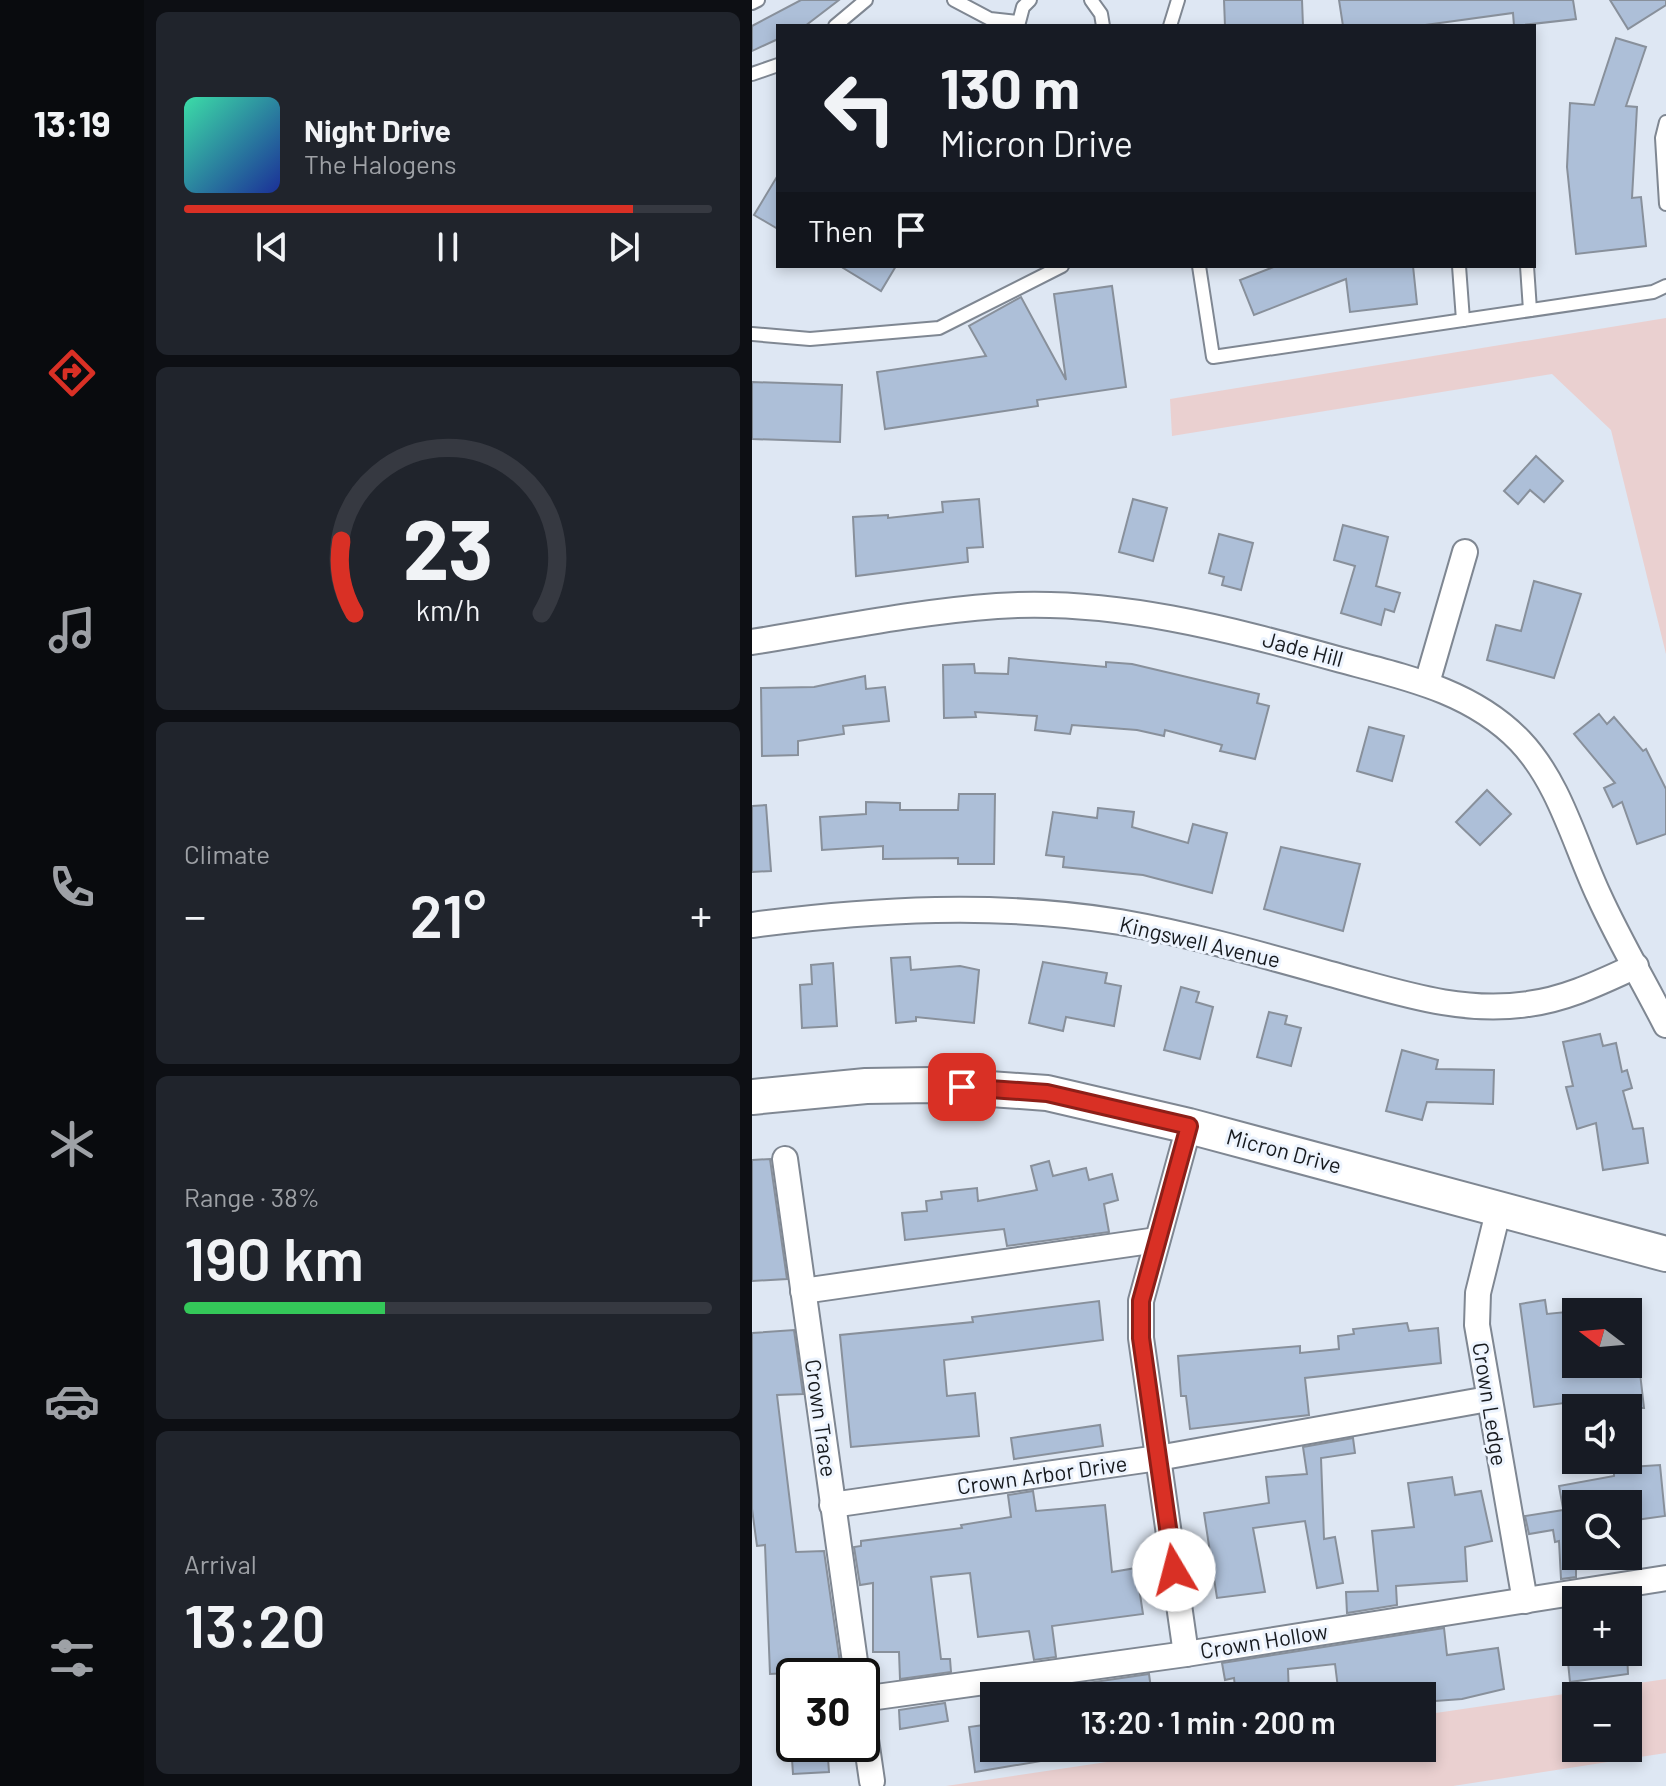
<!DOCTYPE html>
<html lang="en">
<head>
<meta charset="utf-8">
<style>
  :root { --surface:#171b24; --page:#20242c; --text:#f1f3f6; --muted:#9ea1a6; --line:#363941; --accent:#d93025 }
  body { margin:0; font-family:Barlow,sans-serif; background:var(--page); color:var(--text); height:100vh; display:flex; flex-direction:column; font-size:30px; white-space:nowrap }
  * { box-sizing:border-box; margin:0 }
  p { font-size:26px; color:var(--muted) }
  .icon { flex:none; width:44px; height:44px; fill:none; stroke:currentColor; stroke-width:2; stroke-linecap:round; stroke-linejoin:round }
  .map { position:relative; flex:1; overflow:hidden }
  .drawer { display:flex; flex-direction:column; gap:12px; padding:12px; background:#0d0f14; width:608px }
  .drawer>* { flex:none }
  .hud { position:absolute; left:24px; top:24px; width:760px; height:244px; border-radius:0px; box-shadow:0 4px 12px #0003; background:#171b24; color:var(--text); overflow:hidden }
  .needle { width:52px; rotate:286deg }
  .tools { position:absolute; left:810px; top:1298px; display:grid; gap:16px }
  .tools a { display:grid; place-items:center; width:80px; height:80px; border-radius:0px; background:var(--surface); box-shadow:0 4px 12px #0003; font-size:40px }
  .speed { position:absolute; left:24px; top:1658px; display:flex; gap:16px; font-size:40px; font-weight:700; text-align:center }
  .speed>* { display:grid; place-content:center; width:104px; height:104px; border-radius:50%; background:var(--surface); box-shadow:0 4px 12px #0003; line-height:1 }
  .speed .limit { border:4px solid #111; border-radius:12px; background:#fff; color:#111 }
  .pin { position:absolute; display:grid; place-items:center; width:68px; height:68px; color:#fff; margin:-34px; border-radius:16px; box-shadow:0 4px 12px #0006 }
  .me { position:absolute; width:88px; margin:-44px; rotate:352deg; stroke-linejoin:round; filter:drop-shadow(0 0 6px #0008) }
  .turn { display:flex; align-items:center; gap:28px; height:168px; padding:0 32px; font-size:36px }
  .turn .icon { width:104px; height:104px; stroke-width:2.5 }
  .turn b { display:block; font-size:56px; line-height:68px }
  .then { display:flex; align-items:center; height:76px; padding:0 32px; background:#0003; gap:16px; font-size:30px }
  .big { font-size:60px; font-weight:600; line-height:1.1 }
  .drawer .tile { flex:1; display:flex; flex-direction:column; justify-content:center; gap:12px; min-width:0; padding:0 28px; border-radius:12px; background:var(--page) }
  .drawer .dial { align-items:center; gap:0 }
  .dial svg { height:208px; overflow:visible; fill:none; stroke:var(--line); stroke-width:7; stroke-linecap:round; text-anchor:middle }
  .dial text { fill:var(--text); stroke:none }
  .song { display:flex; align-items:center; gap:24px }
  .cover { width:96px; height:96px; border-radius:12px; background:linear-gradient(135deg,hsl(160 70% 55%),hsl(230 70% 35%)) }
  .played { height:8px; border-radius:4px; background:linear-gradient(90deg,var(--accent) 85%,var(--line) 85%) }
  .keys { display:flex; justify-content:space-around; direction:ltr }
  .heat { display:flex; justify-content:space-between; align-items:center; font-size:44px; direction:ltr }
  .charge { height:12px; border-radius:6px; background:linear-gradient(90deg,#34c759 38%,var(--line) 0) }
  .trip { position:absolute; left:228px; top:1682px; width:456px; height:80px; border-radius:0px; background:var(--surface); box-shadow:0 4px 12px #0003; font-weight:600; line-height:80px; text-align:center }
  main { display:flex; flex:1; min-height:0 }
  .dock { display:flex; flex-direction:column; width:144px; justify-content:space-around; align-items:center; background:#090b0e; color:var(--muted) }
  .dock .icon { width:56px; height:56px }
  .dock .selected { color:var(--accent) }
  .dock b { font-size:36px; color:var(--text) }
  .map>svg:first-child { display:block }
  .green { fill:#ead0d0; fill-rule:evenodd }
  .building { fill:#adbfd8; stroke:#88909b; stroke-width:2 }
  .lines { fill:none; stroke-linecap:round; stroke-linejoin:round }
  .lane-casing { stroke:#7f8792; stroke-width:16 }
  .street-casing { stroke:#7f8792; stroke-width:28 }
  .secondary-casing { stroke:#7f8792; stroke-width:38 }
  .lane { stroke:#fff; stroke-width:12 }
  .street { stroke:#fff; stroke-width:24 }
  .secondary { stroke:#fff; stroke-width:34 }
  .route-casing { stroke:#8d1f18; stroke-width:20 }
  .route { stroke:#d93025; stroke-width:14 }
  .labels { text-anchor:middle; stroke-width:6; stroke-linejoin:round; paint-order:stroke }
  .street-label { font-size:22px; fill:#171a1e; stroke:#edf4fe }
</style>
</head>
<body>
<main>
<nav class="dock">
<b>13:19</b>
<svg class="icon selected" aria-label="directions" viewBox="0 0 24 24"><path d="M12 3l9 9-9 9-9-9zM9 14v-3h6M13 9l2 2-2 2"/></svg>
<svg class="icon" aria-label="music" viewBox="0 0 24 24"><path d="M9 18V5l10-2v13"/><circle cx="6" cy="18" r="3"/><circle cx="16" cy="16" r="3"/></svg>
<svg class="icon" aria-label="phone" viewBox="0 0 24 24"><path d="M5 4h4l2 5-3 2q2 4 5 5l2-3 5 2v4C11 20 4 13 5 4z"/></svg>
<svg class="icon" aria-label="climate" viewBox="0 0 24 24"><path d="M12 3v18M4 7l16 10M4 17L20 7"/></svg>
<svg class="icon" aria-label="car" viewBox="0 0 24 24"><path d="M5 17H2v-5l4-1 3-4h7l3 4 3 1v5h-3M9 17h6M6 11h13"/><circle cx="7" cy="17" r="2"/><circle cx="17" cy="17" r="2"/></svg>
<svg class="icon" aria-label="filters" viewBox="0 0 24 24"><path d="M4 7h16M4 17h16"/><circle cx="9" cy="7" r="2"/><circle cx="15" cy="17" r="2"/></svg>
</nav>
<section class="drawer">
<div class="tile">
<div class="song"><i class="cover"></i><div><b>Night Drive</b><p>The Halogens</p></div></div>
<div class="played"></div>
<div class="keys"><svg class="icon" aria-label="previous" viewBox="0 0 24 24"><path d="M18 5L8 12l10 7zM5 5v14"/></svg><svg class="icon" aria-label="pause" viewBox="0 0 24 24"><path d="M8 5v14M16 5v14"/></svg><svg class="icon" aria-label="next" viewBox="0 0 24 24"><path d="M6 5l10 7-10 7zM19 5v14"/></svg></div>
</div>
<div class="tile dial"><svg viewBox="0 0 100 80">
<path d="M14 69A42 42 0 1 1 86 69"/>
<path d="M14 69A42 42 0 0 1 9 41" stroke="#d93025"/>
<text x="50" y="56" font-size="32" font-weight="700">23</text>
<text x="50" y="72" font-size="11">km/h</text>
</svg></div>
<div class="tile"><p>Climate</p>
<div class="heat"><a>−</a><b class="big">21°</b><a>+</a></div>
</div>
<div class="tile"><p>Range · 38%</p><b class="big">190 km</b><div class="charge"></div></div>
<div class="tile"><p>Arrival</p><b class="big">13:20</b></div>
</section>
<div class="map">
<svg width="914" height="1786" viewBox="0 0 914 1786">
  <rect width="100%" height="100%" fill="#dee7f3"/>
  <g class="green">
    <polygon points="914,318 914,654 859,430 800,374 420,436 418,399"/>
    <path d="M914,1679V1753L701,1786H194L449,1748H670V1715ZM824,1696H876V1748H824Z"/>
  </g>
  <g class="building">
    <polygon points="49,0 87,0 53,26 26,26 26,39 0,51 0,26"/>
    <polygon points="472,0 550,0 551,26 473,26"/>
    <polygon points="587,0 821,0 824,19 762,26 761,13 666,26 591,26"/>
    <polygon points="858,0 914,0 914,5 876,29"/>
    <polygon points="864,38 894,47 874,106 885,107 880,198 889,197 894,246 824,254 815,167 818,103 842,105"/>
    <polygon points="26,175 26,229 2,215"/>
    <polygon points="88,266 144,266 129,291"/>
    <polygon points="524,266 661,266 665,304 598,312 594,279 502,315 488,280"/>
    <polygon points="360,286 374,387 285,400 286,406 133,429 125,372 234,356 217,326 269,297 314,380 302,294"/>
    <polygon points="0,382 90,385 88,442 0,439"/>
    <polygon points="784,456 811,481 792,502 778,490 766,504 752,491"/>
    <polygon points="227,499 231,547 215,548 216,562 104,576 101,517 136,515 136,518 191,512 190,502"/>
    <polygon points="381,499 415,508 401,561 367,552"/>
    <polygon points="591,525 636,537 624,586 648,593 642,612 633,609 629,625 589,613 603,566 582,560"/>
    <polygon points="467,534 501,543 489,590 470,585 472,577 457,573"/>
    <polygon points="782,581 829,594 802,678 735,660 744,625 769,631"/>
    <polygon points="257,658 354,667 354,662 380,664 507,694 505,703 517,706 503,759 468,751 470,745 413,730 412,736 385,730 320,725 318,734 283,730 285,716 223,712 224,717 192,718 191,665 222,664 223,673 256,674"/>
    <polygon points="113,676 114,689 133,687 137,721 91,726 92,734 46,741 46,755 10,756 9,688 62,687"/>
    <polygon points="847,714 855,724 862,717 891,751 894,749 914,789 914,834 885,844 870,802 861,807 852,788 863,783 822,734"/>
    <polygon points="617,727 652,736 640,781 605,771"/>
    <polygon points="735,790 759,814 728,845 704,822"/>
    <polygon points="207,794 243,794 242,864 206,864 206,858 131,859 131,846 70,850 68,817 114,814 114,802 148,803 148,810 206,810"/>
    <polygon points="14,805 19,871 0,872 0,806"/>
    <polygon points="346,808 382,812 380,827 436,843 441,824 475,833 460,893 391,875 311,867 312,857 294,855 301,812 345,818"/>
    <polygon points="529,847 608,864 591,931 512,909"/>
    <polygon points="158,957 159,970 208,966 227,970 222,1023 164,1017 164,1021 144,1023 139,958"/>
    <polygon points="291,962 355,973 353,983 369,986 362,1026 314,1017 311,1031 277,1023"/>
    <polygon points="81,963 85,1026 50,1028 48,985 60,984 59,965"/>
    <polygon points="429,987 447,992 444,1002 461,1007 448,1059 412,1050"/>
    <polygon points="517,1012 535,1016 533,1024 549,1028 539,1066 505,1057"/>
    <polygon points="848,1034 851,1046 864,1043 870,1072 875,1070 880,1088 871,1091 881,1129 891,1128 896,1163 851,1170 844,1123 825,1129 814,1087 821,1086 811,1042"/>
    <polygon points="650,1050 686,1060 684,1069 742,1070 741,1104 675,1102 670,1120 634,1111"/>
    <polygon points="18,1159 35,1279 0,1281 0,1160"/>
    <polygon points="297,1161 301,1176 334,1168 337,1180 360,1174 366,1200 352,1204 357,1232 255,1246 252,1229 153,1240 150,1213 175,1211 174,1201 190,1199 189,1192 225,1188 226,1201 285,1190 279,1166"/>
    <polygon points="793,1300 795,1314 814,1312 821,1364 887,1364 892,1408 852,1407 851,1398 782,1407 768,1304"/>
    <polygon points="347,1301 351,1340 192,1360 195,1396 223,1393 227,1436 99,1447 88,1335 221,1322 220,1317"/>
    <polygon points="655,1323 657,1331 686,1328 689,1363 553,1378 557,1415 438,1429 434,1396 429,1396 426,1356 548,1346 548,1353 587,1349 586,1336 602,1334 601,1329"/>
    <polygon points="42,1330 51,1394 25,1395 44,1552 72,1551 88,1663 56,1667 56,1672 18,1674 13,1545 5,1546 0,1509 0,1333"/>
    <polygon points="348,1425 351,1446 262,1459 259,1438"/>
    <polygon points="601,1438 603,1453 569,1458 572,1539 583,1537 591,1583 565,1588 553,1521 501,1528 513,1592 465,1598 452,1513 517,1503 514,1477 555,1474 551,1447"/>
    <polygon points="908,1465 913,1516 876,1521 876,1504 865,1504 864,1499 811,1508 807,1486 862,1476 862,1468"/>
    <polygon points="700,1477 703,1495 729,1491 740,1541 713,1547 715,1581 644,1586 645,1605 595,1613 594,1592 626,1591 620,1531 662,1527 656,1483"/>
    <polygon points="281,1491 284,1511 353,1505 360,1572 384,1568 391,1614 300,1626 304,1657 282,1660 277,1631 226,1637 218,1573 179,1577 189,1659 198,1659 199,1672 148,1679 147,1652 121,1652 121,1583 108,1585 102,1547 109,1546 109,1541 210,1528 209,1525 259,1517 256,1495"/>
    <polygon points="824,1508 824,1577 809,1579 807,1541 803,1542 801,1530 777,1534 773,1516"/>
    <polygon points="692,1628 695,1655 746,1648 752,1689 710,1699 670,1702 670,1696 587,1696 583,1664 536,1669 537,1696 484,1696 482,1678 473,1680 470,1663"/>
    <polygon points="815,1652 875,1652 876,1674 818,1682"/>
    <polygon points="397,1674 400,1696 309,1696 308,1687"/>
    <polygon points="193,1703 196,1721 148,1729 147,1710"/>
    <polygon points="239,1724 242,1748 307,1748 307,1758 223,1772 217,1727"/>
    <polygon points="39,1744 75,1744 77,1772 41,1774"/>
  </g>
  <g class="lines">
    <defs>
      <g id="lane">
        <polyline points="202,0 238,19 266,22"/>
        <polyline points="339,0 349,14 351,26"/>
        <polyline points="0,3 6,0"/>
        <polyline points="83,26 114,0"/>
        <polyline points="266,26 271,7 278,0"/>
        <polyline points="418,26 426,0"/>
        <polyline points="0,74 26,65"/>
        <polyline points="914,122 910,138 914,204"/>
        <polyline points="447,266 461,357 901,292 914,286"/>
        <polyline points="707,266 711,320"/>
        <polyline points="775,266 778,310"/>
        <polyline points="0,334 58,339 187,328 310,266"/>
      </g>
      <g id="street">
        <path d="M0,642C81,629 163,612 245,606C362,598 477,629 589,660C653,677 720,691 768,741C808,783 823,845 847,896C867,940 892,982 914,1025"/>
        <polyline points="675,683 713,552"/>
        <path d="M0,925C122,909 245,902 368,922C442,935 514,956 586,976C649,993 710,1014 776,1004C815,999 849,982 884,966"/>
        <polyline points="33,1159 105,1676"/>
        <polyline points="747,1208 726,1293 725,1325 773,1601"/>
        <polyline points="51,1291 405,1240"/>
        <polyline points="80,1505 406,1458 736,1399"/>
        <polyline points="434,1654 389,1338 389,1301 437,1126"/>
        <polyline points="110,1699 434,1654 914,1578"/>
        <polyline points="110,1712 120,1781"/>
      </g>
      <polyline id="secondary" points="0,1097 114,1086 181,1085 295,1093 437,1126 914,1254"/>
    </defs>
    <use href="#lane" class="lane-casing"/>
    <use href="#street" class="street-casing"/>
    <use href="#secondary" class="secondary-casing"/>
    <use href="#lane" class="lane"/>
    <use href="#street" class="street"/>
    <use href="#secondary" class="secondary"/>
  </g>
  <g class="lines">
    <defs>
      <polyline id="route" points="210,1087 295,1093 437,1126 389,1301 389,1338 422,1570"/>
    </defs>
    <use href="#route" class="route-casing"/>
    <use href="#route" class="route"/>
  </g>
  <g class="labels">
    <g class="street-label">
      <text transform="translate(551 649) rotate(15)" y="8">Jade Hill</text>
      <text transform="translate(448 942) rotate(13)" y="8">Kingswell Avenue</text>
      <text transform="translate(532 1151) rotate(15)" y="8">Micron Drive</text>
      <text transform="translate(738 1404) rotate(81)" y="8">Crown Ledge</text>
      <text transform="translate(69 1418) rotate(82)" y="8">Crown Trace</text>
      <text transform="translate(290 1475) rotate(-8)" y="8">Crown Arbor Drive</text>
      <text transform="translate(512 1641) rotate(-9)" y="8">Crown Hollow</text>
    </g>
  </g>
</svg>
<div class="tools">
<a><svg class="needle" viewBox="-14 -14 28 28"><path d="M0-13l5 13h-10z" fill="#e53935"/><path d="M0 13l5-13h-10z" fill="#9ea1a6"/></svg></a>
<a><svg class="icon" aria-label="sound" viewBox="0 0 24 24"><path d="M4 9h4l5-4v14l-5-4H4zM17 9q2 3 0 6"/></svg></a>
<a><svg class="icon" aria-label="search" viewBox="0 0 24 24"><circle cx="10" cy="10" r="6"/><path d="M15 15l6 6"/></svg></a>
<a>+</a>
<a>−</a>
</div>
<div class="speed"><div class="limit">30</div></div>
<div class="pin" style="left:210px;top:1087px;background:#d93025"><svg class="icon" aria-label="arrive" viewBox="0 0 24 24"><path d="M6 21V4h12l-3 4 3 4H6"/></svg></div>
<svg class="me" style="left:422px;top:1570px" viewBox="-20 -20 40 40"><circle r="19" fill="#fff"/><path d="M0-13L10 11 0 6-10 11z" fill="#d93025"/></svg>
<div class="trip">13:20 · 1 min · 200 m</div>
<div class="hud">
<div class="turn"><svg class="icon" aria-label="left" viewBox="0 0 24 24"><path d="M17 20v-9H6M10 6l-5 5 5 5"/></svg><div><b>130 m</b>Micron Drive</div></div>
<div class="then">Then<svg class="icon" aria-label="arrive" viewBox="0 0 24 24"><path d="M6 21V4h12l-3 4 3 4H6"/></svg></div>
</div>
</div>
</main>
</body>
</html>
